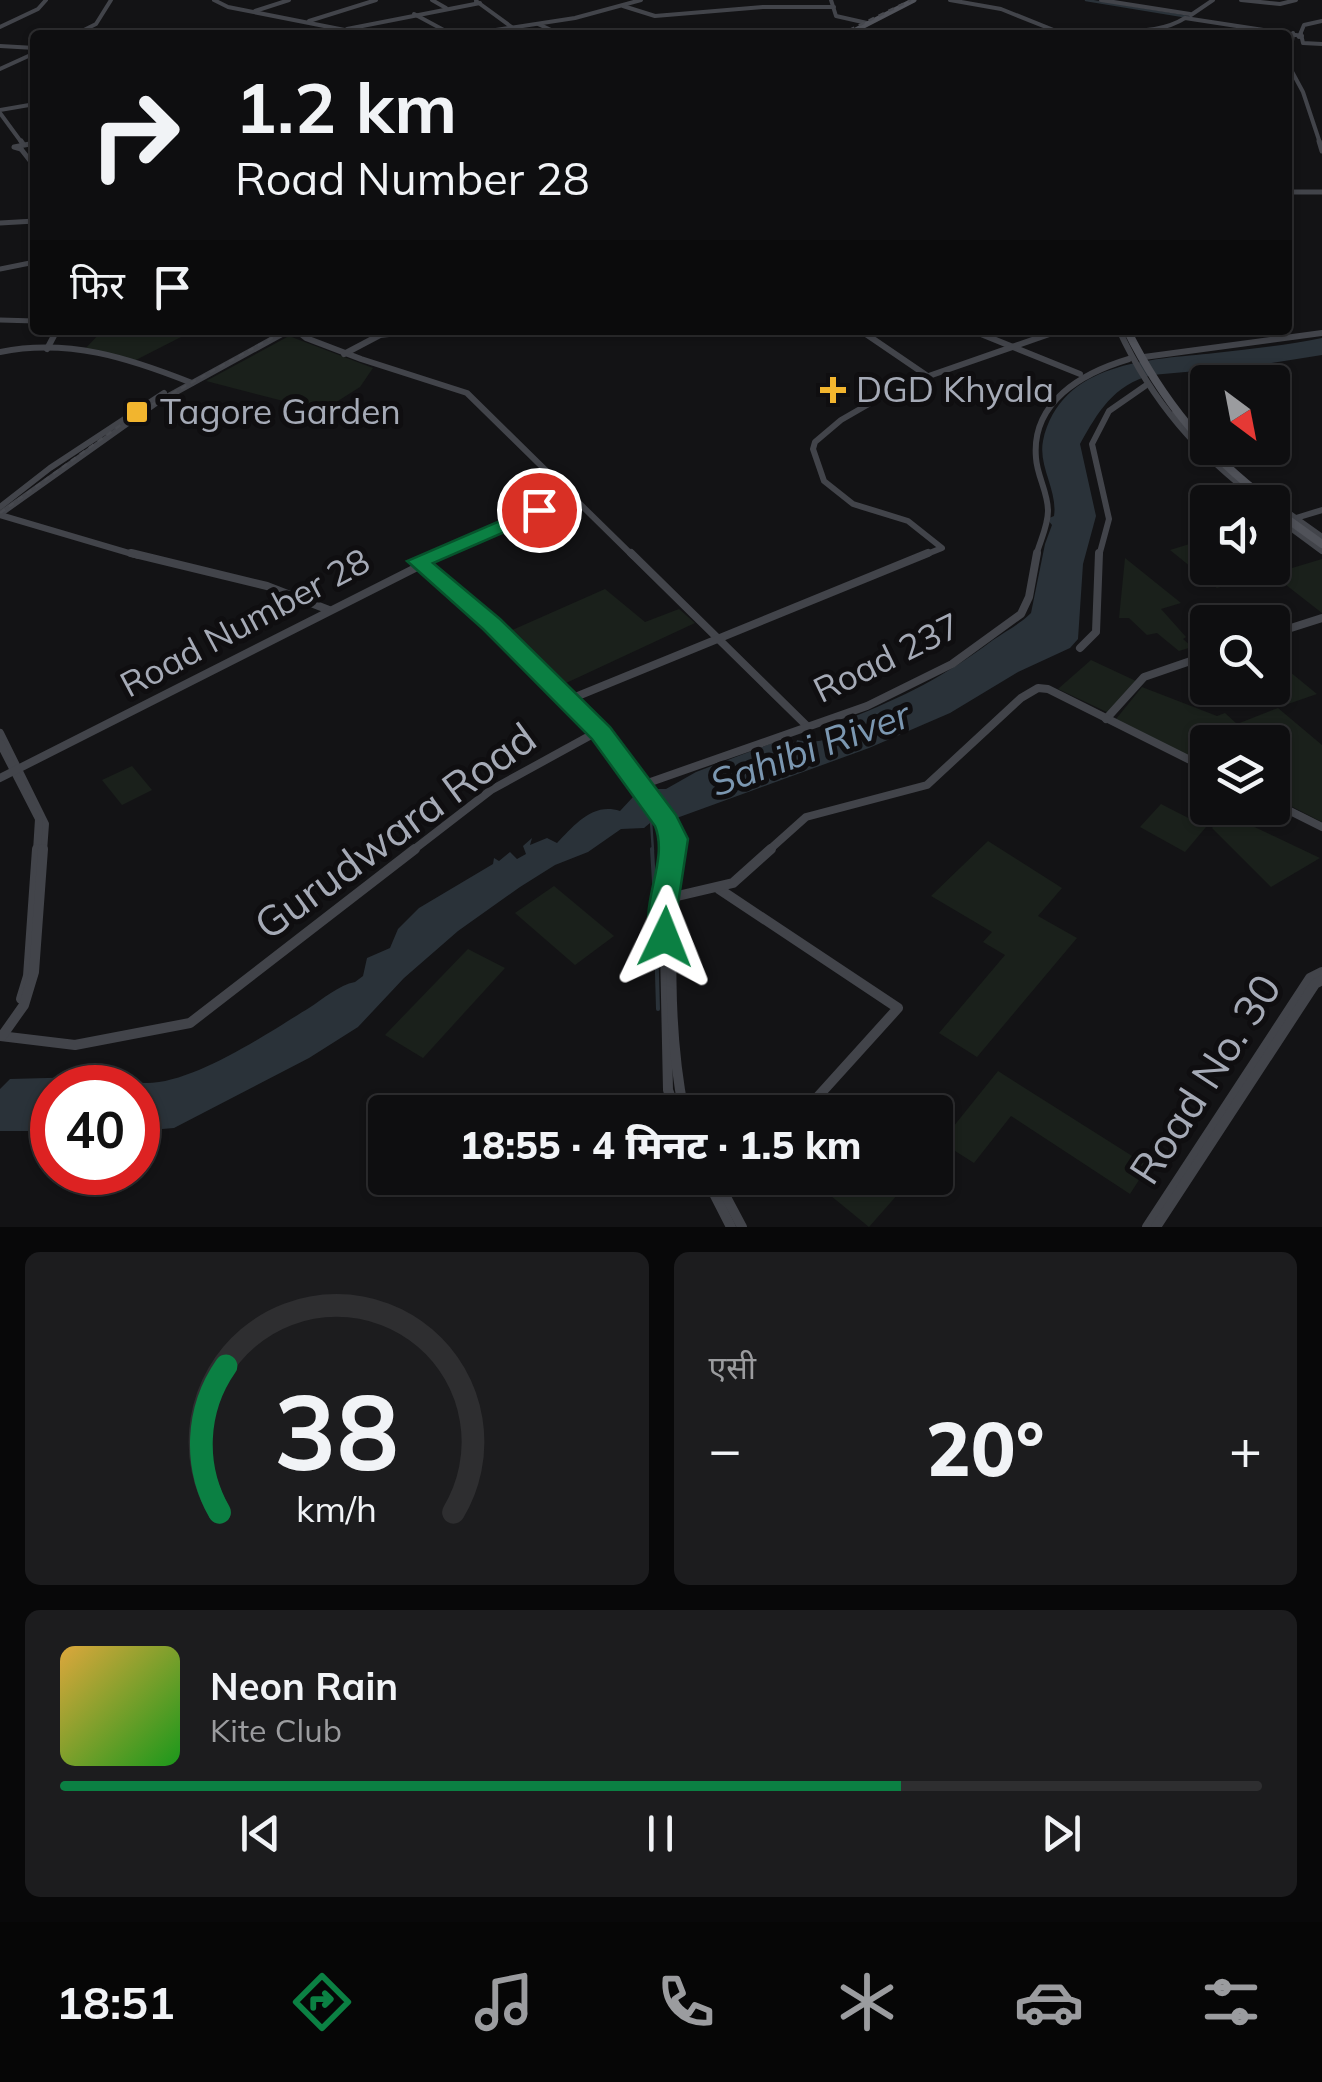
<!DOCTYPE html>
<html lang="hi">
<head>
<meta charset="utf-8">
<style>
  :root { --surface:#0e0e10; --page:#1c1c1e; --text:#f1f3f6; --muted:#9b9c9f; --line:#2e2e30; --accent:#0b8043 }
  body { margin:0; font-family:Mulish,"Noto Sans Devanagari",sans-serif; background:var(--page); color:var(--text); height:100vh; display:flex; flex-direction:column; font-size:38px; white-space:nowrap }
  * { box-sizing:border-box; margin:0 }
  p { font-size:32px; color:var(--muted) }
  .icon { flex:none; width:55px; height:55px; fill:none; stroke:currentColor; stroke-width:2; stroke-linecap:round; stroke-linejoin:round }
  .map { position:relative; height:1227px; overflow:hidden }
  .sheet { display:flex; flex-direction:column; gap:25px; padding:25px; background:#080809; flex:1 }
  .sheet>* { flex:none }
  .top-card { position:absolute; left:30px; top:30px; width:1262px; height:305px; border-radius:10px; box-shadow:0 2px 8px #0004,0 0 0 2px var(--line); background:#0e0e10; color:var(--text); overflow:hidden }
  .needle { width:65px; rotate:148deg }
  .tools { position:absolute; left:1190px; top:365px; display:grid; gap:20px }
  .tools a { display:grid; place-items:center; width:100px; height:100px; border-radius:10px; background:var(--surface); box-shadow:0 2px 8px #0004,0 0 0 2px var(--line); font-size:50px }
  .speed { position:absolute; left:30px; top:1065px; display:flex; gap:20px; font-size:50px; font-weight:700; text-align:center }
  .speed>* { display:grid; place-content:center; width:130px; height:130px; border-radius:50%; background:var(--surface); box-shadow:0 2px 8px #0004,0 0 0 2px var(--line); line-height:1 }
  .speed .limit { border:15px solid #d22; background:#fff; color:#111 }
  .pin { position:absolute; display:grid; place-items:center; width:85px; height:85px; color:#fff; margin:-42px; border:5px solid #fff; border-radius:50%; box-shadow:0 2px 10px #0007 }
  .me { position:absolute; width:110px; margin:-55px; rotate:2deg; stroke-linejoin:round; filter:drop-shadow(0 0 8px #0008) }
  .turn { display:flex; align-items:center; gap:35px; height:210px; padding:0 40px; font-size:45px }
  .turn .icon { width:130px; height:130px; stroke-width:2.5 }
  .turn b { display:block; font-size:70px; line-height:85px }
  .then { display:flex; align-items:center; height:95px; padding:0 40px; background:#0003; gap:20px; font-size:38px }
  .big { font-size:75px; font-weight:800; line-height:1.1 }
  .sheet .widget { flex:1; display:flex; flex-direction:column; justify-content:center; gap:15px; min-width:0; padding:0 35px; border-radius:15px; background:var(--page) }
  .sheet .dial { align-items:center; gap:0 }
  .dial svg { height:260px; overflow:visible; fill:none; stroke:var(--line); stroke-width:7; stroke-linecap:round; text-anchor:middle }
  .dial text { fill:var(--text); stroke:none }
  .song { display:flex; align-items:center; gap:30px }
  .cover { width:120px; height:120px; border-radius:15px; background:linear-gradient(135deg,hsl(40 70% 55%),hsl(120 70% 35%)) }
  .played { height:10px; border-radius:5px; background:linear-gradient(90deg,var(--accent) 70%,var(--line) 70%) }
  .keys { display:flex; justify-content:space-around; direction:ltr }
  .heat { display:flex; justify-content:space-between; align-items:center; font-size:55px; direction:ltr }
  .sheet .tiles { flex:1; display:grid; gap:25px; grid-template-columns:1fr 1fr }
  .widget:last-child { grid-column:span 2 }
  .trip { position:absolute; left:368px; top:1095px; width:585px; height:100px; border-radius:10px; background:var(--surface); box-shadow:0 2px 8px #0004,0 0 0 2px var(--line); font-weight:800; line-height:100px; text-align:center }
  .dock { display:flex; height:160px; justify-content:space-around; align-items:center; background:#060606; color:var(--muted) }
  .dock .icon { width:70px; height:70px }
  .dock .on { color:var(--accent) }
  .dock b { font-size:45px; color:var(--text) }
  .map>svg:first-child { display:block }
  .green { fill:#1a201b }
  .water { fill:#2a3239 }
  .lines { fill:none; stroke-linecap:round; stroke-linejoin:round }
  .stream-far1 { stroke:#2a3239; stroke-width:2.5 }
  .stream { stroke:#2a3239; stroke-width:4 }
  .canal { stroke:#2a3239; stroke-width:2.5 }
  .secondary-far4 { stroke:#42444a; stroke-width:4 }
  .secondary-far3 { stroke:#42444a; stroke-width:5 }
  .secondary-far2 { stroke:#42444a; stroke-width:6 }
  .secondary-far1 { stroke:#42444a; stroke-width:8 }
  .secondary { stroke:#42444a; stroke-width:10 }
  .primary { stroke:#505259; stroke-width:5 }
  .rail { stroke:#47494f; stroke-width:2.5; stroke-dasharray:6 5; stroke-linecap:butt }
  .secondary-bridge { stroke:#42444a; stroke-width:4 }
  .primary-bridge { stroke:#505259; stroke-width:8 }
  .route { fill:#0b8043; stroke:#07532c; stroke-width:2.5 }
  .poi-dot { fill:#f2b52e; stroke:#0f0e10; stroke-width:4 }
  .labels { text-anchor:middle; stroke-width:10; stroke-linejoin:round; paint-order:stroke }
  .poi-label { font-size:35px; fill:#a5aab6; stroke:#0f0e10; text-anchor:start }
  .street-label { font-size:35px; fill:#a5aab6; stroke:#0f0e10 }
  .water-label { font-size:38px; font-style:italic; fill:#7b97b1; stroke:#0f0e10 }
  .near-street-label { font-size:42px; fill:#a5aab6; stroke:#0f0e10 }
</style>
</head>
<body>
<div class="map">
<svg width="1322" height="1227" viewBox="0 0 1322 1227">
  <rect width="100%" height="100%" fill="#131315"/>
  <g class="green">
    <polygon points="103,330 186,330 177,335 181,337 134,361 84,350"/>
    <polygon points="289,336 373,368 360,387 322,411 206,381"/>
    <polygon points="1196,542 1207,552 1208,568 1227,568 1243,580 1217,588 1170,550"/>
    <polygon points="1125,558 1181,603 1161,609 1186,637 1183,639 1192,647 1179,651 1157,633 1147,635 1129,618 1119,618"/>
    <polygon points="1322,559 1322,613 1272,574"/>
    <polygon points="605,589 645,622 679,609 695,623 564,684 510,631"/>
    <polygon points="1273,658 1317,694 1288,704 1268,688 1272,688"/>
    <polygon points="1091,660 1136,681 1111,714 1058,689"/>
    <polygon points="1142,687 1217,716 1225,713 1237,724 1278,708 1322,745 1322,822 1273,797 1272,742 1208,742 1207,765 1116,719"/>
    <polygon points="132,766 152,790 122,805 102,780"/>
    <polygon points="1161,804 1206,827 1185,852 1140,827"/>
    <polygon points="1225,813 1320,858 1271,887 1212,828"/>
    <polygon points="988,841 1062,888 1038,916 1077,938 977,1057 939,1033 1005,955 983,942 992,932 931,896"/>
    <polygon points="554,886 614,936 575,965 515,913"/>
    <polygon points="468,949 505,968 423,1058 385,1035"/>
    <polygon points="998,1071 1148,1166 1130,1194 1011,1116 974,1163 941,1142"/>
    <polygon points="836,1178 912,1178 869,1227 825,1191"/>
  </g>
  <path class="water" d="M1322,338V355L1252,366L1152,375C1113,385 1098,412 1080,444L1096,516L1083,564L1078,639L1070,648L1018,672L950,713L869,748L674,819L656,818L644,828L621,829L588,852L555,865L520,887L458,931L404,978L358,1027L309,1058L174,1128L138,1131V1088H52V1131H0V1089L10,1079L122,1076C163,1106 269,1032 309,1008C323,999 339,985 355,982L363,976L367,958L390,948L398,929L419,908L493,864L494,858L499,861L510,852L517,859L526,854L523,846L532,838L530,845L547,838L557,843C574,826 592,802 620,811L633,797L654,789H666L696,772L786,738H792L795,747L797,740C815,743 824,742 842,732L846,720C905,696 944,677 993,640C1006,631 1020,624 1031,613L1045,544L1052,525L1047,519L1054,516C1058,491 1038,466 1043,441C1061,361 1149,360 1215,353C1251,349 1287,345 1322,338Z"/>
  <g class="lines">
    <polyline class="stream-far1" points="651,821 653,851"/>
    <g class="stream">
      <polyline points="652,849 655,899"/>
      <polyline points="655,904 658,1009"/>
    </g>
    <polyline class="canal" points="1086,0 1189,17"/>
    <g class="secondary-far4">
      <polyline points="214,0 228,7 370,35"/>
      <polyline points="432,0 446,8"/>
      <polyline points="831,0 836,16 867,23"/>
      <polyline points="950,0 1001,9 1066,35"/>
      <polyline points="1101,0 1190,14"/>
      <polyline points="1241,0 1280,4 1296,0"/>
      <polyline points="476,1 513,28"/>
      <polyline points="623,6 655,16 763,7 834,7"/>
      <polyline points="255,11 289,0"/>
      <polyline points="414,14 453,35"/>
      <polyline points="1191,15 1213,0"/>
      <polyline points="309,21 376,0"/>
      <polyline points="538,24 562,35"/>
      <polyline points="0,27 38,9 46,0"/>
      <polyline points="347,29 480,3"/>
      <polyline points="1293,33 1289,66 1303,92 1320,143"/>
      <polyline points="1301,34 1303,43 1322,44"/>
      <polyline points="74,35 96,24 111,0"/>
      <polyline points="463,35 575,18 641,0"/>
      <path d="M1086,35C1119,29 1157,36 1185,18L1302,36"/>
      <polyline points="1299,37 1304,25 1322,21"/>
      <polyline points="0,69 35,53"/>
      <polyline points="0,110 35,104"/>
      <polyline points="0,113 22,143"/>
    </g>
    <g class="secondary-far3">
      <polyline points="21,141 23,144"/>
      <polyline points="1319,141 1322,151"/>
      <polyline points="21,149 14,147 35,143"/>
      <polyline points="21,149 35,167"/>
      <polyline points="1288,192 1322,192"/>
      <polyline points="0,223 35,221"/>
      <polyline points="0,269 35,262"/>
      <polyline points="0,320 35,321"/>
    </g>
    <g class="secondary-far2">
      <polyline points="296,330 306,338 361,359 467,393 633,556"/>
      <polyline points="860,330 926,375"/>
      <polyline points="971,330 1080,374"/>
      <path d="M1119,330C1152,402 1198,454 1262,502"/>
      <polyline points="47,349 57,330"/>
      <path d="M0,352C68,338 129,358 192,383"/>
      <polyline points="344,354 380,335 424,330"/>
      <polyline points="1144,357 1322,333"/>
      <polyline points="1175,413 1201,444"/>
      <polyline points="1266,497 1322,537"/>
      <polyline points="0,507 50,468 164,393"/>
      <polyline points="0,514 156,403 289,330"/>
      <polyline points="1272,514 1322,551"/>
      <polyline points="0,515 139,556"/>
      <polyline points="1296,518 1322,510"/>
      <polyline points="440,556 573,498"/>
      <polyline points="922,556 942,548 908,521 853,504 824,481 813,449 815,442 841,420 900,386 1061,330"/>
      <path d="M1036,556C1040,541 1048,526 1048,511C1048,492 1037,476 1036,458C1031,402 1082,373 1129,359"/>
      <polyline points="1099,556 1109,519 1092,444 1109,411 1145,386"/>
    </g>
    <g class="secondary-far1">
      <polyline points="131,553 267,586 329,610"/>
      <polyline points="631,553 808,727"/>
      <polyline points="421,560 499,627 606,730 678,832 677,851"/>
      <polyline points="1272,634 1322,618"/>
      <polyline points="1080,648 1096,632 1099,553"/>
      <polyline points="568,700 928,553"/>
      <polyline points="586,717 634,776"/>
      <polyline points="1106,719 1144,677 1208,655"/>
      <polyline points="0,733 45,824 43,851"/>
      <polyline points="0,743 39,819 37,851"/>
      <polyline points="0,778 445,553"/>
      <polyline points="642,785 867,706 952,664 1021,614 1029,597 1037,553"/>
      <polyline points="1272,802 1322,827"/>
      <polyline points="668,824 674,839 672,851"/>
      <polyline points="412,851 491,790 604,728"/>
      <polyline points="768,851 806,817 927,785 1021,698 1038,688 1048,689 1208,769"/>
    </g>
    <g class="secondary">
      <polyline points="672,849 664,904 668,1090 676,1112"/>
      <path d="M677,849C670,935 667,1028 684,1112"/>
      <polyline points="719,889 898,1008 804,1112"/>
      <polyline points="669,898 733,883 771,849"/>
      <polyline points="21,999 28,976 37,849"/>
      <polyline points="0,1036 75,1045 190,1023 415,849"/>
      <polyline points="2,1036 24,1005 34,972 43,849"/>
      <polyline points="706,1178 731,1227"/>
      <polyline points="716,1178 742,1227"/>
      <polyline points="1147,1227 1310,978 1322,972"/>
      <polyline points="1156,1227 1315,984 1322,980"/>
    </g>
    <polyline class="primary" points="846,35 914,0"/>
    <g class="rail">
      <polyline points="839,35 911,0"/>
      <polyline points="0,513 137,413 286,330"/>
    </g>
    <polyline class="secondary-bridge" points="0,46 35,48"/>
    <g class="primary-bridge">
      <path d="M1127,330C1163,402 1206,454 1270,502"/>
      <polyline points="1272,508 1322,544"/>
    </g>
  </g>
  <path class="route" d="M539,504L546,505L549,510L546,514L433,563L500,619L610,727L676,815L688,839L678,904L679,937L675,945L665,949L654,945C635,908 670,863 655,826L592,739L483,629L407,561Z"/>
  <g class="poi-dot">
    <path d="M828 375h10v10h10v10h-10v10h-10v-10h-10v-10h10z"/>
    <rect x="125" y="400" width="24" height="24" rx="5"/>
  </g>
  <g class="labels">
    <g class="poi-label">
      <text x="856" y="402">DGD Khyala</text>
      <text x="160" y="424">Tagore Garden</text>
    </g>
    <g class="street-label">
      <text transform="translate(245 623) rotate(-28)" y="12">Road Number 28</text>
      <text transform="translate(887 658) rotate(-26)" y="12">Road 237</text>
    </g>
    <g class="water-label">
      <text transform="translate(810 749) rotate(-20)" y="13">Sahibi River</text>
    </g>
    <g class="near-street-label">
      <text transform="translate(395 831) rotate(-36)" y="15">Gurudwara Road</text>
      <text transform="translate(1205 1079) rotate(-57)" y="15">Road No. 30</text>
    </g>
  </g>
</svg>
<div class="tools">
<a><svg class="needle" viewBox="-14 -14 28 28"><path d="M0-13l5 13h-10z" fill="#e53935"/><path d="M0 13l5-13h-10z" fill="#9b9c9f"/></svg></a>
<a><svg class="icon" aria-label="sound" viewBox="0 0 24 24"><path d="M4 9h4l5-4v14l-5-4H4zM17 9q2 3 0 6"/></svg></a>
<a><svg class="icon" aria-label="search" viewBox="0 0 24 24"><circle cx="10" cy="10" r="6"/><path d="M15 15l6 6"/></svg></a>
<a><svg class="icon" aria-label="layers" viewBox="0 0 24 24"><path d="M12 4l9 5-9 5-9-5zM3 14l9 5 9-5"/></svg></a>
</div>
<div class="speed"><div class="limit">40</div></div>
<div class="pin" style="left:539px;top:510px;background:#d93025"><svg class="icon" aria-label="arrive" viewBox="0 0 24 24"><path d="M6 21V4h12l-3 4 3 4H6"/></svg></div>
<svg class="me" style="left:665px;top:937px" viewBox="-20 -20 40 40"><path d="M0-17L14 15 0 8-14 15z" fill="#0b8043" stroke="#fff" stroke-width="4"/></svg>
<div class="trip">18:55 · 4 मिनट · 1.5 km</div>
<div class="top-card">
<div class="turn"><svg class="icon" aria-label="right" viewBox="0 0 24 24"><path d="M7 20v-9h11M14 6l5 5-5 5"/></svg><div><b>1.2 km</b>Road Number 28</div></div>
<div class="then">फिर<svg class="icon" aria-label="arrive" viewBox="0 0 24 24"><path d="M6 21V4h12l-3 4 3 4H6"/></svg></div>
</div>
</div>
<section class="sheet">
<div class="tiles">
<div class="widget dial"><svg viewBox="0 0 100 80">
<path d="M14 69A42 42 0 1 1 86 69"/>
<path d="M14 69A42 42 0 0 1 16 24" stroke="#0b8043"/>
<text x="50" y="56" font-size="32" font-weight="700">38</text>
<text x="50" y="72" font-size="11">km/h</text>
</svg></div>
<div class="widget"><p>एसी</p>
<div class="heat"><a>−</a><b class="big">20°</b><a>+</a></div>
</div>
<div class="widget">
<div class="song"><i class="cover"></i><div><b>Neon Rain</b><p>Kite Club</p></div></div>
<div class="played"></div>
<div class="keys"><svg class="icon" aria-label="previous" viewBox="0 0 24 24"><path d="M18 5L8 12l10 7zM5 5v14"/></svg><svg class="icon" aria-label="pause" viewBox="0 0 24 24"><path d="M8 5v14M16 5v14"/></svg><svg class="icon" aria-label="next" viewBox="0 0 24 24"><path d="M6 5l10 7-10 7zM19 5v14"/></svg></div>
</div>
</div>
</section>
<nav class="dock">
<b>18:51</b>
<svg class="icon on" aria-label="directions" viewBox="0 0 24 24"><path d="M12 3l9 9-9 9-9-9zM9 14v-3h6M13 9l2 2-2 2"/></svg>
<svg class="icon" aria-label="music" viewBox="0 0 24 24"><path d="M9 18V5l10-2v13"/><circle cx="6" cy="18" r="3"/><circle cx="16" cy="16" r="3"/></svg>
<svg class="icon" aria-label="phone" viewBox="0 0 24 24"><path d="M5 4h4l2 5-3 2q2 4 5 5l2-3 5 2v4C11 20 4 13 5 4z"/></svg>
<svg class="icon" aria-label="climate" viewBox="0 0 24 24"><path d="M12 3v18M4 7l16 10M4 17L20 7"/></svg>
<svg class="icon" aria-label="car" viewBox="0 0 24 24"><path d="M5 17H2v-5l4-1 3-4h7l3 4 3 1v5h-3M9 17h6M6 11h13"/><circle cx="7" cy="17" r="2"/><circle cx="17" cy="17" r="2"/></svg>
<svg class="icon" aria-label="filters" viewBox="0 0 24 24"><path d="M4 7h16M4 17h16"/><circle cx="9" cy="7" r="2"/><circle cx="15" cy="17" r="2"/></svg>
</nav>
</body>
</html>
